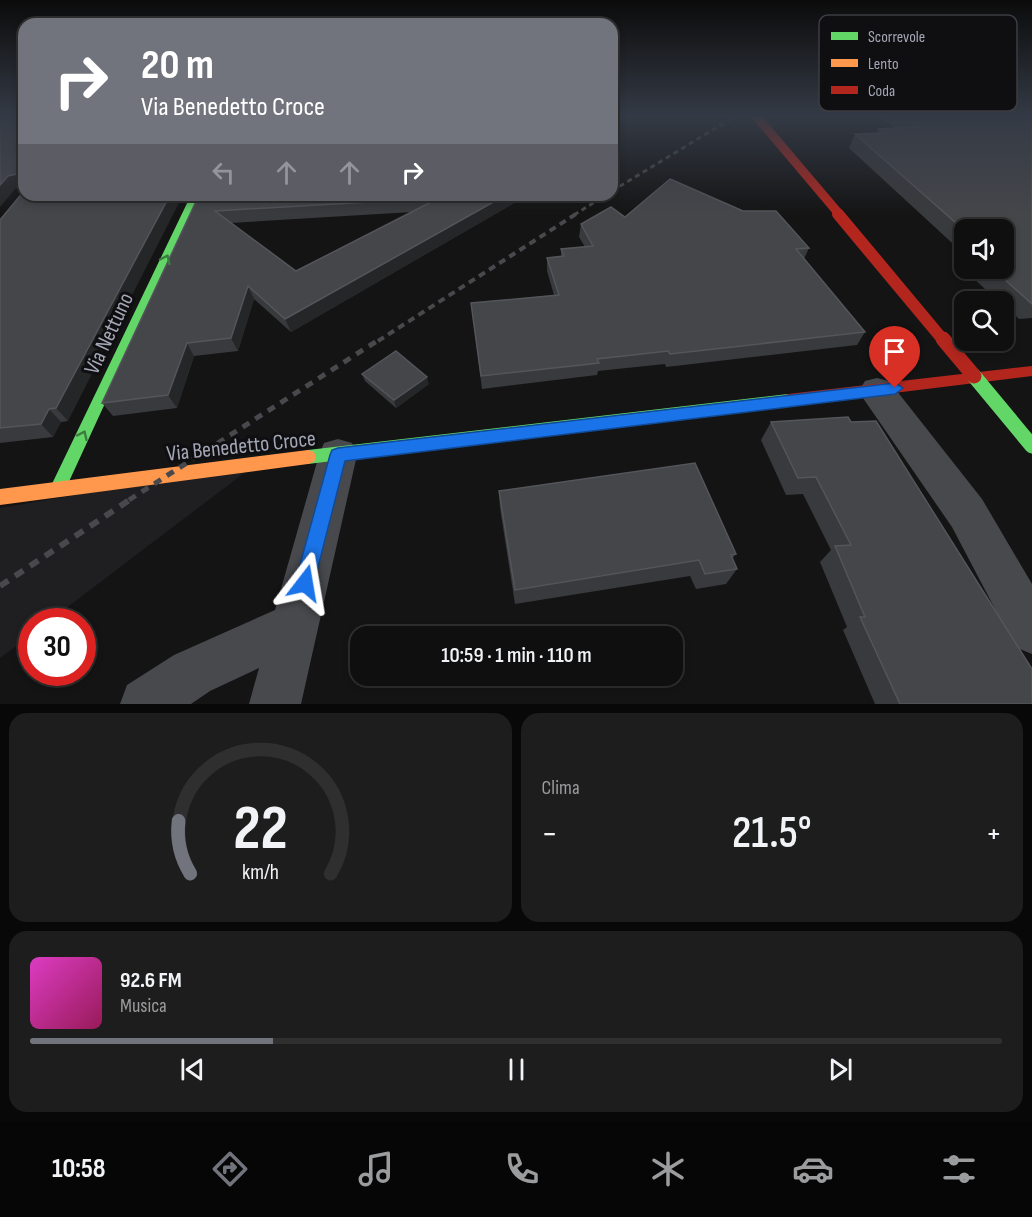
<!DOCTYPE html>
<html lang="it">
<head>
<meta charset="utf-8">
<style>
  :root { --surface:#0f0f0f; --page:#1d1d1d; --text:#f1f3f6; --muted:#9b9c9e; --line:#2f2f2f; --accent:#72747d }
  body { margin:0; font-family:"Sofia Sans Condensed",sans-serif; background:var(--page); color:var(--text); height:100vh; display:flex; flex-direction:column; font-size:22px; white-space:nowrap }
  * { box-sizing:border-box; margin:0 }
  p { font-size:20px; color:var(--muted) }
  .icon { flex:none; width:33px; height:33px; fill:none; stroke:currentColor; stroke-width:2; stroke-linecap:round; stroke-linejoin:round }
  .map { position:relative; height:704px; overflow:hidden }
  .details { display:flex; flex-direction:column; gap:9px; padding:9px; background:#080808; flex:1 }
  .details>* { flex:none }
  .guide { position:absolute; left:18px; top:18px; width:600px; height:183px; border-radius:18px; box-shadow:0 3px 9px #0003,0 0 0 2px var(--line); background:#72747d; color:#fff; overflow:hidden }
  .tools { position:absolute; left:954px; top:219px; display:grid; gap:12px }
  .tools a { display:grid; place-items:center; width:60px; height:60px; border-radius:12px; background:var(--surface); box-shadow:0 3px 9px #0003,0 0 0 2px var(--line); font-size:30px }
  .speed { position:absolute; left:18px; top:608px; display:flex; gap:12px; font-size:30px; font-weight:700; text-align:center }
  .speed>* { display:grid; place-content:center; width:78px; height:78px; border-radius:50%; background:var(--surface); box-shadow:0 3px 9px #0003,0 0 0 2px var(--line); line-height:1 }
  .speed .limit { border:9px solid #d22; background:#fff; color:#111 }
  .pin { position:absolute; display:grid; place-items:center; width:51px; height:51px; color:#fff; margin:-62px -26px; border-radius:50% 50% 50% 0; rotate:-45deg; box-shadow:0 0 6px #0007 }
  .pin .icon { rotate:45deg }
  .me { position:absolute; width:66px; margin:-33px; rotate:14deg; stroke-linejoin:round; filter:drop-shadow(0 0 4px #0008) }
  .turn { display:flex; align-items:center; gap:21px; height:126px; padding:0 24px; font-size:27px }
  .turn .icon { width:78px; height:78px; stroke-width:2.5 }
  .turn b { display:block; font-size:42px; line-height:51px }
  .lanes { display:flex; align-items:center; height:57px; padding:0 24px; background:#0003; justify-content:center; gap:30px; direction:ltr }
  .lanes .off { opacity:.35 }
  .big { font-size:45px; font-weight:600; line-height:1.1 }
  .details .widget { flex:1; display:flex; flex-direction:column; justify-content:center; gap:9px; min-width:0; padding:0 21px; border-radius:18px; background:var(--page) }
  .details .dial { align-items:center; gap:0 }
  .dial svg { height:156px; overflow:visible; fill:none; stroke:var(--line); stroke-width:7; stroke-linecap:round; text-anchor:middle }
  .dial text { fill:var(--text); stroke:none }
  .song { display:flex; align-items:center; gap:18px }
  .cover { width:72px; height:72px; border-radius:9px; background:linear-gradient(135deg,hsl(310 70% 55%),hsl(330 70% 35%)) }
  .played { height:6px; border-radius:3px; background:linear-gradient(90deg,var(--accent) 25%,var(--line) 25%) }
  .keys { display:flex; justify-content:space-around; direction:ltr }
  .heat { display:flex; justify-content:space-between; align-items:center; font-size:33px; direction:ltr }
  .details .tiles { flex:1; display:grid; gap:9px; grid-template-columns:1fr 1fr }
  .widget:last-child { grid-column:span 2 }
  .trip { position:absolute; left:350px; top:626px; width:333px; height:60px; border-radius:18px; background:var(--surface); box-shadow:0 3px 9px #0003,0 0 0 2px var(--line); font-weight:600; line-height:60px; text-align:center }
  .tab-bar { display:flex; height:96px; justify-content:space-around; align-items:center; background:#060606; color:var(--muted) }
  .tab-bar .icon { width:42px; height:42px }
  .tab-bar .on { color:var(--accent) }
  .tab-bar b { font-size:27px; color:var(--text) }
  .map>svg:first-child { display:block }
  .built { fill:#1f1e21 }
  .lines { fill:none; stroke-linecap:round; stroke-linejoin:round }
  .street { fill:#48494d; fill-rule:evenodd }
  .fast { fill:#63d668; fill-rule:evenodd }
  .slow { fill:#ff974d; fill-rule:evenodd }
  .jam { fill:#b3261e; fill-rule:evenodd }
  .rail-far3 { stroke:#48494c; stroke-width:3; stroke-dasharray:5 4; stroke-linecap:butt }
  .rail-far2 { stroke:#48494c; stroke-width:4; stroke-dasharray:7 5; stroke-linecap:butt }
  .rail-far1 { stroke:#48494c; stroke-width:5; stroke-dasharray:8 7; stroke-linecap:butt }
  .rail { stroke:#48494c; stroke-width:6; stroke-dasharray:10 8; stroke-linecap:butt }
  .fast-bridge { stroke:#63d668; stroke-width:15 }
  .jam-bridge-far2 { stroke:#b3261e; stroke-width:9 }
  .jam-bridge-far1 { stroke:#b3261e; stroke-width:12 }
  .jam-bridge { stroke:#b3261e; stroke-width:15 }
  .wall { fill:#393a3d; fill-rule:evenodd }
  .shaded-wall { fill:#252627 }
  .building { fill:#45464a; stroke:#54555b; stroke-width:1.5; fill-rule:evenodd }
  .oneway { stroke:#3d7c40 }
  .route { fill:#1a73e8; stroke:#114b97; stroke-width:1.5 }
  .labels { text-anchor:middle; stroke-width:6; stroke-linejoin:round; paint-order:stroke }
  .street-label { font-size:22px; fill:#a4a7b6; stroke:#0f0e10 }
  .key { fill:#0f0e10; stroke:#3c3c42; stroke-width:1.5 }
  .key-label { font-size:16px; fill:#a4a7b6 }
</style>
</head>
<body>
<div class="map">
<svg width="1032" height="704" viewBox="0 0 1032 704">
  <rect width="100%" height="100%" fill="#141414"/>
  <polygon class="built" points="256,464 49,621 32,621 31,635 0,658 0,508"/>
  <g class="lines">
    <g class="street">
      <polygon points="877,378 889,381 982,499 1032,584 1032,654 1015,647 952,527 865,401 859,391 865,381"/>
      <polygon points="338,439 352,443 357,455 301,704 249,704 259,668 210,691 191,704 120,704 127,685 174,655 275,610 319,455 324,443"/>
    </g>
    <g class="fast">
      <polygon points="191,195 201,195 66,488 64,493 58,495 52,493 50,488"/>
      <polygon points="788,394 793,396 795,400 793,404 788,406 308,464 302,462 300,457 302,452 308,450"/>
    </g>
    <polygon class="slow" points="308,450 314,452 316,457 314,462 308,464 0,505 0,489"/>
    <polygon class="jam" points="1032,366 1032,376 788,406 783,404 781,400 783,396 788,394"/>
    <g class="rail-far3">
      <polyline points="612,191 734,117"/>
      <polyline points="574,215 606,195"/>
    </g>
    <polyline class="rail-far2" points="378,341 576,214"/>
    <polyline class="rail-far1" points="129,500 380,339"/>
    <polyline class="rail" points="0,586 131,499"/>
    <polyline class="fast-bridge" points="974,376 1032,446"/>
    <polyline class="jam-bridge-far2" points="757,117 840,215"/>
    <polyline class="jam-bridge-far1" points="838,214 944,341"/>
    <polyline class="jam-bridge" points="943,339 974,376"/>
  </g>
  <g class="wall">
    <polygon points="24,117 24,190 22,187 16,188"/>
    <polygon points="881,117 1032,117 1032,318 1019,319 1004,305 1004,302 999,302 971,276 976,268 1004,268 1004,230 964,230 964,254 849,148 855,134 877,133 879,129 895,128"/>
    <polygon points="612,130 615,134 613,146 612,146"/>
    <path d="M199,195H528L291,332L254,299L238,351L194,356L177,408L113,416L102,403ZM412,212L296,271L231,223Z"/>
    <polygon points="625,217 809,248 804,259 865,332 857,345 666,367 665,364 598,371 597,375 482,389 471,303 554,295 547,271 547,258 561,257 561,249 585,247 579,237 581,224"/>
    <polygon points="0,220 68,421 61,422 53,437 0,443"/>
    <polygon points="362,374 429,384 396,408 365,381"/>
    <polygon points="771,422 851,422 1032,704 875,704 843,630 847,627 820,562 831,550 803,494 786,495 761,440"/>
    <polygon points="499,491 736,554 732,559 737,569 726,584 696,589 690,576 515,604 500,508"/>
  </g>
  <g class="shaded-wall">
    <polygon points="17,174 18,180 22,187 16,188 0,207 0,185 8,176"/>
    <polygon points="170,195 183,195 68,421 56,408"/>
    <polygon points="506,195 528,195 291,332 285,319"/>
    <polygon points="248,286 254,299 238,351 231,338"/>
    <polygon points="187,343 194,356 177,408 168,395"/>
    <polygon points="427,377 429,384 396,408 394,400"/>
    <polygon points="49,409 61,422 53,437 41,424"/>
  </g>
  <g class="building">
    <polygon points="0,117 24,117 24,181 18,180 17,174 8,176 0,185"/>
    <polygon points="905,117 1032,117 1032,304 992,268 1004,268 1004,230 964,230 855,134 885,133 879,129 918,127"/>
    <polygon points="670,179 743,211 776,211 809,248 796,249 865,332 670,354 668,351 597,359 599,363 481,376 471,303 559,295 547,258 564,256 561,249 593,246 581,224 611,207 625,217"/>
    <polygon points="24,191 24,195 170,195 56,408 49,409 41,424 0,428 0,220"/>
    <path d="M199,195H506L285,319L248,286L231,338L187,343L168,395L102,403ZM439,198L296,271L215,211Z"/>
    <polygon points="396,351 427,377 394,400 362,374"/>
    <polygon points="848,417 851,422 876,421 1032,669 1032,704 900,704 860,617 865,617 835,546 851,545 816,477 798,478 771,422"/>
    <polygon points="695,463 736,554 731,555 737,569 705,574 699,560 515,590 499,491"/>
  </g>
  <defs><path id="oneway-chevron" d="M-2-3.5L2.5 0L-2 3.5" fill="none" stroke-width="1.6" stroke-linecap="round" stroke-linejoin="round" transform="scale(1.5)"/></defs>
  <g class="oneway">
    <use href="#oneway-chevron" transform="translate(166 259) rotate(-65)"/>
    <use href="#oneway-chevron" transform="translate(83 435) rotate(-65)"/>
  </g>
  <linearGradient id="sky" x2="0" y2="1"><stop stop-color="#0b0b0b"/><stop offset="0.54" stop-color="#343a45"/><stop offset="1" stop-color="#343a45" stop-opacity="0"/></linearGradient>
  <rect width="1032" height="215" fill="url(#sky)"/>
  <polygon class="route" points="895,383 903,388 895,394 345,461 314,583 312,590 305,593 298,590 295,583 330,455 332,450 338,448"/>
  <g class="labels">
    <g class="street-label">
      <text transform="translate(108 333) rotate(-65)" y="8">Via Nettuno</text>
      <text transform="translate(241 445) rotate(-6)" y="8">Via Benedetto Croce</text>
    </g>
  </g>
  <rect x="819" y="15" width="198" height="96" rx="9" class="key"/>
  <rect x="831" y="32" width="27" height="8" fill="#63d668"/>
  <rect x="831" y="59" width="27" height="8" fill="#ff974d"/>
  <rect x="831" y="86" width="27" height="8" fill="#b3261e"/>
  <g class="key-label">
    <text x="868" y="42">Scorrevole</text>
    <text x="868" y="69">Lento</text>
    <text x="868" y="96">Coda</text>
  </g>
</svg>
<div class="tools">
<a><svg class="icon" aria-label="sound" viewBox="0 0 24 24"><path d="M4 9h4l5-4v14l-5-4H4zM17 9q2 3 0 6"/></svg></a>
<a><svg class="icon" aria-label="search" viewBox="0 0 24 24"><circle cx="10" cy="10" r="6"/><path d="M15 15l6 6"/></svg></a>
</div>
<div class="speed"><div class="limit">30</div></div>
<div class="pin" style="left:895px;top:388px;background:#d93025"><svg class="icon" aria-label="arrive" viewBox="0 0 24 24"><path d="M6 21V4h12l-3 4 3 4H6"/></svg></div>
<svg class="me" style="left:305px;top:583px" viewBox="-20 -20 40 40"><path d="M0-17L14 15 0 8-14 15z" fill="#1a73e8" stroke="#fff" stroke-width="4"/></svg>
<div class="trip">10:59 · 1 min · 110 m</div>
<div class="guide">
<div class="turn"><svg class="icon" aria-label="right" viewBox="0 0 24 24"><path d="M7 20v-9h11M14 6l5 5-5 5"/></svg><div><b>20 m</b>Via Benedetto Croce</div></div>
<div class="lanes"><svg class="icon off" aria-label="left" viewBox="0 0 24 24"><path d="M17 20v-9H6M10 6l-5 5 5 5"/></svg><svg class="icon off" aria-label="ahead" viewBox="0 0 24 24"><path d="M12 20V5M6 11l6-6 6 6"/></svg><svg class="icon off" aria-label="ahead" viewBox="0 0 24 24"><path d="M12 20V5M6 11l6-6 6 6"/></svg><svg class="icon" aria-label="right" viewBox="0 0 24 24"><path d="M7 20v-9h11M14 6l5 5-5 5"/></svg></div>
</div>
</div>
<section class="details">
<div class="tiles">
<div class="widget dial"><svg viewBox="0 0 100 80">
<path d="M14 69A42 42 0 1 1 86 69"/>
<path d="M14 69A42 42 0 0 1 8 42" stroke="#72747d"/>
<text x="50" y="56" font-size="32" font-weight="700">22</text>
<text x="50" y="72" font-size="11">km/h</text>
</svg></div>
<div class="widget"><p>Clima</p>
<div class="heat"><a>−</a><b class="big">21.5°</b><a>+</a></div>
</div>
<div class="widget">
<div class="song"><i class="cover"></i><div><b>92.6 FM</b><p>Musica</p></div></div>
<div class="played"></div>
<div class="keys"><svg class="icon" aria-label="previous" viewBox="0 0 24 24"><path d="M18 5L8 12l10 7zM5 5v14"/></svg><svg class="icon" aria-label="pause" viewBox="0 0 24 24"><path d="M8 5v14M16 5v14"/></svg><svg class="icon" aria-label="next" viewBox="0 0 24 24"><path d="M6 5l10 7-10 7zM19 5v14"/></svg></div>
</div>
</div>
</section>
<nav class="tab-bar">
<b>10:58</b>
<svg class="icon on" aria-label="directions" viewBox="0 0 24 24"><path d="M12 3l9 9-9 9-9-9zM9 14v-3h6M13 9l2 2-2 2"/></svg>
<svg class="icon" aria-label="music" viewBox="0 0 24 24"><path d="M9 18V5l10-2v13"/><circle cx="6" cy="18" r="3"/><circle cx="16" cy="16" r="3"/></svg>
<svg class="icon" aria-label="phone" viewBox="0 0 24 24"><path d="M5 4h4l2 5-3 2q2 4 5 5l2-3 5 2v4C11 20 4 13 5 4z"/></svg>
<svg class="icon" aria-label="climate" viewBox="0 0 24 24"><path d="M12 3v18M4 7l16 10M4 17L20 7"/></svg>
<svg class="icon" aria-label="car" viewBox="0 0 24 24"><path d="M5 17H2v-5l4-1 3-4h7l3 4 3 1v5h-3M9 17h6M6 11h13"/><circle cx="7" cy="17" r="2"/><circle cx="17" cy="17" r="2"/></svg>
<svg class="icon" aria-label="filters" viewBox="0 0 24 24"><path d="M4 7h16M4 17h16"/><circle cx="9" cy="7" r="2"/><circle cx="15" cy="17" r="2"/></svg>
</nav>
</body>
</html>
